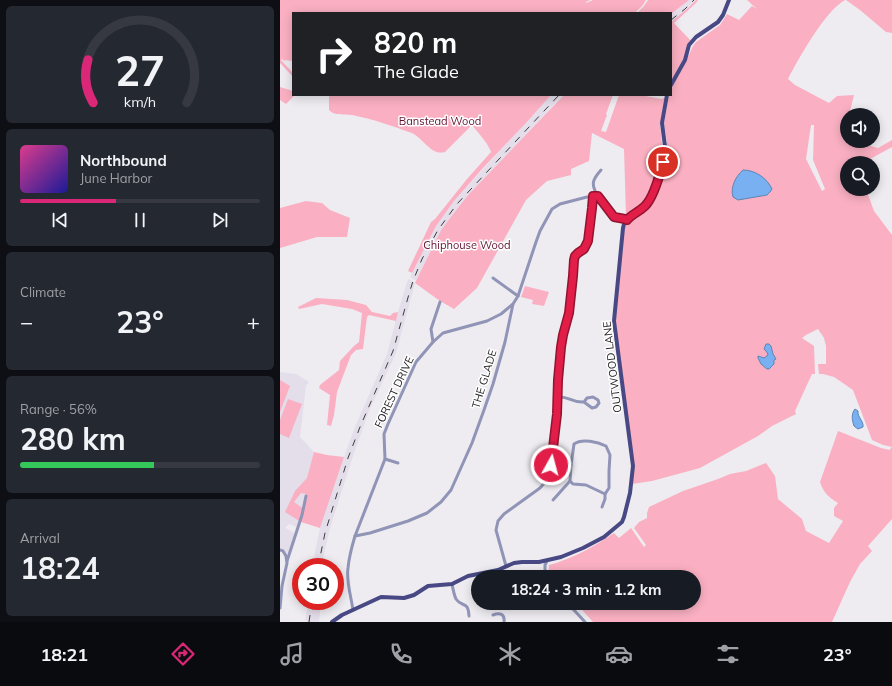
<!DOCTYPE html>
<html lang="en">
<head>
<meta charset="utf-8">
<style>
  :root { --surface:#171b24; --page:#242831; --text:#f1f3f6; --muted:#9ea1a6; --line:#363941; --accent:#db2777 }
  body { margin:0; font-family:Mulish,sans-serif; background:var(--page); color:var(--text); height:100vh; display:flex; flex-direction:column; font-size:15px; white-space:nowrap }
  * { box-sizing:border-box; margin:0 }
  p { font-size:13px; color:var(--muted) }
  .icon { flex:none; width:22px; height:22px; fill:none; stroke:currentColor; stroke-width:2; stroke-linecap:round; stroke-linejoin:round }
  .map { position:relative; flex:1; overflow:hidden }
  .drawer { display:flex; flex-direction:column; gap:6px; padding:6px; background:#0d0f14; width:280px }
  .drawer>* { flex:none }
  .guide { position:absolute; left:12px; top:12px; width:380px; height:84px; border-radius:0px; box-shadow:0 2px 10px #0003; background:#202124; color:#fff; overflow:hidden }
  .controls { position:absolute; left:560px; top:108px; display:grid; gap:8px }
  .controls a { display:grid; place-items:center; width:40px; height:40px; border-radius:50%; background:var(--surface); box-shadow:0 2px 10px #0003; font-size:20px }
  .speed { position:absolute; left:12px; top:558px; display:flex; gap:8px; font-size:20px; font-weight:700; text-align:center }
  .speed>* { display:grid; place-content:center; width:52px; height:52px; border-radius:50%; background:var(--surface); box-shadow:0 2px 10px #0003; line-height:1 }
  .speed .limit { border:6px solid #d22; background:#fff; color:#111 }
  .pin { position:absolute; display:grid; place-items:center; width:34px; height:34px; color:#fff; margin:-17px; border:2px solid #fff; border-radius:50%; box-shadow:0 1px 4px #0007 }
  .me { position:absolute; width:44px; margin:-22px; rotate:7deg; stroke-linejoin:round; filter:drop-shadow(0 0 3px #0008) }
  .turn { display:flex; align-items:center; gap:14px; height:84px; padding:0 16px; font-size:18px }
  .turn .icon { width:52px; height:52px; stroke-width:2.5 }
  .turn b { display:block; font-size:28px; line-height:34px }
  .big { font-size:30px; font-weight:700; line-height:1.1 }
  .drawer .card { flex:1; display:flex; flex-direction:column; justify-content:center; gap:6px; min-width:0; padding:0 14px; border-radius:6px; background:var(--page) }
  .drawer .dial { align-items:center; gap:0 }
  .dial svg { height:104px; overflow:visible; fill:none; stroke:var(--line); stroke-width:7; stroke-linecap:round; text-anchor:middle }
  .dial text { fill:var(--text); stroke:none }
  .song { display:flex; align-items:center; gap:12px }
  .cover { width:48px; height:48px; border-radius:6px; background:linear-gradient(135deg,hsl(330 70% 55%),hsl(240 70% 35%)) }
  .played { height:4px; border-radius:2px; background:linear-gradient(90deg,var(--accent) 40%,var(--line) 40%) }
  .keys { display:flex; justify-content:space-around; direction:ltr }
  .heat { display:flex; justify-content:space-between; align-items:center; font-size:22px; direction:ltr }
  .charge { height:6px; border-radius:3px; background:linear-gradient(90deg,#34c759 56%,var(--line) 0) }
  .trip { position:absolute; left:191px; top:570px; width:230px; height:40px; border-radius:20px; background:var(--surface); box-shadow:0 2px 10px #0003; font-weight:700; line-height:40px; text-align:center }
  .dock { display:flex; height:64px; justify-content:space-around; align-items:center; background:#090b0e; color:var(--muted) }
  .dock .icon { width:28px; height:28px }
  .dock .active { color:var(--accent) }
  .dock b { font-size:18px; color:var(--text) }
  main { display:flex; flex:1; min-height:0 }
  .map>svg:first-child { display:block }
  .built { fill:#e4deea }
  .green { fill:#fab0c2; fill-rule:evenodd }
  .water { fill:#78b0f2; stroke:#5e85b4 }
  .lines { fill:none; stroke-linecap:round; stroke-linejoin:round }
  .minor { stroke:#9094b6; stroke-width:3 }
  .major { stroke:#484984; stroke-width:4 }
  .rail { stroke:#3c3b3d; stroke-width:1; stroke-dasharray:7 7; stroke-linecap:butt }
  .route-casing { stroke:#92132f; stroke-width:10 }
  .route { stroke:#e11d48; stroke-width:7 }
  .labels { text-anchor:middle; stroke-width:3; stroke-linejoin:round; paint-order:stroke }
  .park-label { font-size:11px; fill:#621332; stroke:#fff }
  .street-label { font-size:11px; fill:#222123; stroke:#fff }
</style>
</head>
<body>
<main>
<section class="drawer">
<div class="card dial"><svg viewBox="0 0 100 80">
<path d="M14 69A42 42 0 1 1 86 69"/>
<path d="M14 69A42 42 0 0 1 10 36" stroke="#db2777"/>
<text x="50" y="56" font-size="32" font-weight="700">27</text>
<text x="50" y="72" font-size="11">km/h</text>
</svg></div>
<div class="card">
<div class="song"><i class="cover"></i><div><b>Northbound</b><p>June Harbor</p></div></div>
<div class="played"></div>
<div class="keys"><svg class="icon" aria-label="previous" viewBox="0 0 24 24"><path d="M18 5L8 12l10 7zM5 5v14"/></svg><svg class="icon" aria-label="pause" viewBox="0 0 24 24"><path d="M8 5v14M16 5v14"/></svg><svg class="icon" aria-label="next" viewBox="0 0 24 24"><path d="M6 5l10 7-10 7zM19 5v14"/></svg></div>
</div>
<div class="card"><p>Climate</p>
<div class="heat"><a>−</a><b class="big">23°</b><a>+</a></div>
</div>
<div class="card"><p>Range · 56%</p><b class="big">280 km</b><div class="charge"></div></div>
<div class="card"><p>Arrival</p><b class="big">18:24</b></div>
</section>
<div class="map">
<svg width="612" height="622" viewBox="0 0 612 622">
  <rect width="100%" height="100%" fill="#eeecf1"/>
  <g class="built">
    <polygon points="409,0 416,0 391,22 391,14"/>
    <polygon points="271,95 283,95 189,194 161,230 136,281 130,277 156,226 174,201"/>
    <polygon points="129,279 135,283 116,353 89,411 72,459 50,528 41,567 32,567 40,528 64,457 75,427 107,354 118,312 127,282"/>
    <polygon points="0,372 16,374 29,382 26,386 20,437 34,452 28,495 21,522 17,527 9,524 5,528 15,533 8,555 3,549 0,549"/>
    <polygon points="29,601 38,601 38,603 41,603 39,622 27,622 27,621 25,620"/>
  </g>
  <g class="green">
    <polygon points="0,0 310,0 306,2 306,3 313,0 366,0 363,5 355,13 13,13 13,61 4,60 6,63 2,59 1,60 13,73 13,77 0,63"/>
    <polygon points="368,0 409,0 391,14 357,13 364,6"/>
    <polygon points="416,0 418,0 416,3 394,23 411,41 404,58 391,81 391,22 409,7"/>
    <path d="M467,0H565C545,11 519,58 508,79L515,85L549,103L557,96L574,95L570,111L571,115H567V141H578L579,143L598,148L612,140V147L583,163H567V189H586L594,211L612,235V447L603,445L592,440L573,390L554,377L543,374H539L538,364H546V346L544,338L538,329L526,335L522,338L534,346L535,374H532L515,411L516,414L492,426L478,436L420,468L372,481L352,484L353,472L334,321L344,228L346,223L351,218L362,210L378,185L381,176L385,162L387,142L384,123L389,95H391V88L406,61L413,46L416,42L440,25L447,14L459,20L472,6L477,9ZM531,125H534L533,160L545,189L542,191L526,159Z"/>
    <polygon points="566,0 612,0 612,33 606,32 580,10"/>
    <polygon points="0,87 13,91 13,95 15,95 6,104 0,100"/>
    <path d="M49,95H271L245,124L203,168L174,201L156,226L132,273L128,271L151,222L155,219L187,179L211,152L212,154C208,143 199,134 192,125L165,152C151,156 143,138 132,133C112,126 93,119 72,115C64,114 54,116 49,110Z"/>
    <polygon points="284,95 333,95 326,114 327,115 321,131 326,132 339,95 360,95 382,99 385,97 380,125 383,150 378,176 366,203 350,215 346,216 344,149 312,133 309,161 291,169 291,175 267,181 246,200 197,288 174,309 160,301 135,283 161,230 177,209 189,194"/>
    <polygon points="26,201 42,203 50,210 70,218 67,237 37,237 0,248 0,208"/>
    <polygon points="245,286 269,292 264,306 252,304 253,300 241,297"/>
    <polygon points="36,298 67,300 86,305 92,312 110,316 113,313 118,312 116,321 89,315 87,317 83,349 76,350 71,355 57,392 54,415 51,426 47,425 50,395 39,388 40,385 59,370 60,361 74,346 79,342 82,313 72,309 42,304 19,309 18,307"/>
    <polygon points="0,380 10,386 0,412"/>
    <polygon points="8,399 22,404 9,438 0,434 0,420"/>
    <path d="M558,431L601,448L610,450L611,447L612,448V519L588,546L592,551L580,564L570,582L552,622H313L296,603H414V577H268L269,565C292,559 315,546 334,533L339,538L351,528L364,547L366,545L354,528L359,522L367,518V513L369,507L403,491L438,479L450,474L466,471L486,463L495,476L498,499L522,519L526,531L549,543L563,521L554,516V508L558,503C549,498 543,492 540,482Z"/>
    <path d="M34,452L47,455L64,457L40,528L21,522L5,512L15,491L27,478ZM21,493L26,494L27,496L24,509L14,502Z"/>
  </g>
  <g class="water">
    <path d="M463,170C475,170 487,178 492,189L490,192L487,195L458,200L453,197C450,187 456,176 463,170Z"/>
    <polygon points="486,344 489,344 491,346 493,354 496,359 494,360 494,364 489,369 487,369 481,364 478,358 478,356 484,358 487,356 488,354 486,351 484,349"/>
    <path d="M575,409L578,411C577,417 584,421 583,427L578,429L574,426C572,420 571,414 575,409Z"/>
  </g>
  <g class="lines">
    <g class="minor">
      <polyline points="318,196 334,217 345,219 347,220"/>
      <polyline points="213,278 238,296"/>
      <polyline points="153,342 151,329 160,302"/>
      <path d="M278,397C289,396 292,403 304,402L307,398L313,397L318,400L319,403L316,407L312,408L304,402"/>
      <polyline points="105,459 118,463"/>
      <polyline points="271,465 291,465"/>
      <polyline points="290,481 293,484 306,485 325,494"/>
      <path d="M273,500L290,481L291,465L294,444C302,438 318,442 326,446L330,455L329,471V488L325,494V499L322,507"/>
      <path d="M75,536L90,533L128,521L147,513L161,502L171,490L192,443L204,410L213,384L225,342L233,304L238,296L256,242L260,231L272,209L280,204L307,197L318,196C310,184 313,179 321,170"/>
      <polyline points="0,550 3,551 6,556 7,563 2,586 0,608"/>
      <polyline points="7,561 22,515 26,496"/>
      <polyline points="226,566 216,530 218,521 224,514 260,488 267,480 271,465 277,414 278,380 281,347 283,335 289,313 293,276 294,260 295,256 298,253 304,249 308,241 312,208 313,196"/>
      <polyline points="265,577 265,565 267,561"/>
      <path d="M172,584C173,589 174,595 176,599C182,608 188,600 189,616"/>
      <polyline points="274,603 293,609 305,622"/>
      <path d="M73,610C71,596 66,581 68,568C69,557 72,546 75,536L105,459L104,434L108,424L136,362L153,342L163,333L207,321L221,314L233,304"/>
      <path d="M213,615C220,612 225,614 224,622"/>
    </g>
    <g class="major">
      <polyline points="391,85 405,60 409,45 416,37 438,22 443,15 449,0"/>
      <polyline points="52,622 62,615 101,597 124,598 134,595 148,586 172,584 188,576 218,570 234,563 242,562 259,562 281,557 303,548 324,537 342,522 344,517 350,493 353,466 334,321 343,228 344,224 348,218 361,209 367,204 379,177 384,154 385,146 382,123 387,95"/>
    </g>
    <g class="rail">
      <polyline points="391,20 405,9 414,0"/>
      <polyline points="38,567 45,533 68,458 80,427 113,351 129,294 133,281 142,259 158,230 177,204 279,95"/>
      <polyline points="29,622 32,601"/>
    </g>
  </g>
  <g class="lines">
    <defs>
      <path id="route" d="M271,465L277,414L278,380L281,347L283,335L289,313L293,276L294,260L295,256L298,253L304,249L308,241L312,208L313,196H318L334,217L345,219L347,220C352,214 359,212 365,206C374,197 380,174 383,162"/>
    </defs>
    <use href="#route" class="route-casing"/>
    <use href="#route" class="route"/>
  </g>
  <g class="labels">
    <g class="park-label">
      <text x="160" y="125">Banstead Wood</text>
      <text x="187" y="249">Chiphouse Wood</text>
    </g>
    <g class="street-label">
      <text transform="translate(332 367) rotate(-97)" y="4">OUTWOOD LANE</text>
      <text transform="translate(204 379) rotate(-73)" y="4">THE GLADE</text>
      <text transform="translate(114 392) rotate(-65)" y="4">FOREST DRIVE</text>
    </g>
  </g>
</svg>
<div class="controls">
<a><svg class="icon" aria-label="sound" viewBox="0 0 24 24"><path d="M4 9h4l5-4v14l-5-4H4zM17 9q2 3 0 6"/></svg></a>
<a><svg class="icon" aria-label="search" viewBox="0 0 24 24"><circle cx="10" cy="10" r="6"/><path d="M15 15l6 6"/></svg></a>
</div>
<div class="speed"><div class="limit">30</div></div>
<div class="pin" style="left:383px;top:162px;background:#d93025"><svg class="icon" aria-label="arrive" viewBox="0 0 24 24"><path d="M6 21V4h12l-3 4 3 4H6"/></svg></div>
<svg class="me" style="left:271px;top:465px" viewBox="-20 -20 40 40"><circle r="17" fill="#e11d48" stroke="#fff" stroke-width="3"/><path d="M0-11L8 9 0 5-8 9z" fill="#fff"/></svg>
<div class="trip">18:24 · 3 min · 1.2 km</div>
<div class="guide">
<div class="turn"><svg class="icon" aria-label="right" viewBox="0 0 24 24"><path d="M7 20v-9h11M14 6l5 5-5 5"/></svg><div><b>820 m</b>The Glade</div></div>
</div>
</div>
</main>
<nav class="dock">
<b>18:21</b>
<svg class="icon active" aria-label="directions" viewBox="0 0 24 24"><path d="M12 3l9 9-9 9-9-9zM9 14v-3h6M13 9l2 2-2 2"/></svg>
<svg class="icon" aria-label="music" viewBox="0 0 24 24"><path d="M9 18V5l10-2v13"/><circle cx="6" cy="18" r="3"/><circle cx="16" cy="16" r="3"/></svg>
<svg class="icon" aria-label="phone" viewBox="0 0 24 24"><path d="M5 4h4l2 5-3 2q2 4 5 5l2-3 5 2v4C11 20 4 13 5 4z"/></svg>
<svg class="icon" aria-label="climate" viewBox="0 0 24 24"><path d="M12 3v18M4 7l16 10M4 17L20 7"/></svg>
<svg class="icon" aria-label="car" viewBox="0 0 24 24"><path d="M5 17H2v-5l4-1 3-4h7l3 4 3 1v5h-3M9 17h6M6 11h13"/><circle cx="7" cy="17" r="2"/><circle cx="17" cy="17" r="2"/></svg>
<svg class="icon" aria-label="filters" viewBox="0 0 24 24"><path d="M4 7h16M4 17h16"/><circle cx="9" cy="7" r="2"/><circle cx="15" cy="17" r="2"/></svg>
<b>23°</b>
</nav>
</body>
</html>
